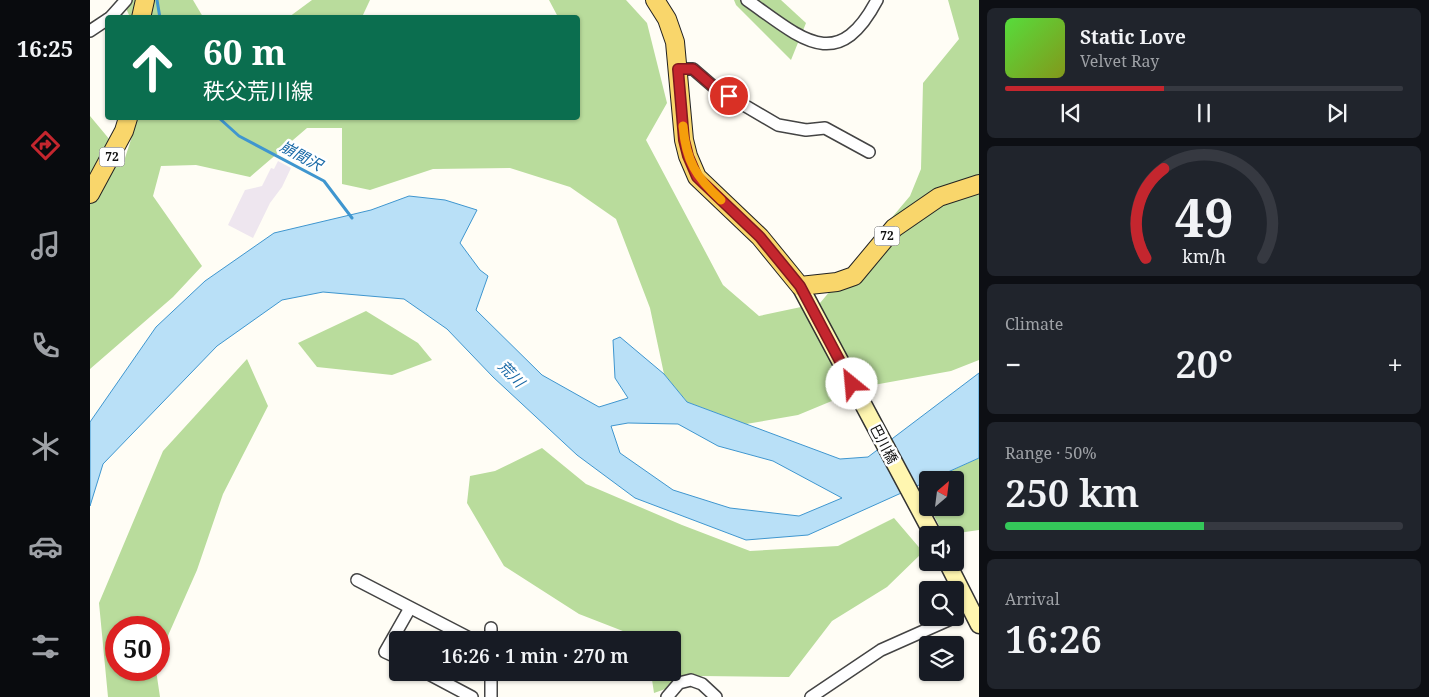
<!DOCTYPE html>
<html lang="en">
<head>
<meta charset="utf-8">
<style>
  :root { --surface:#171b24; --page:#20242c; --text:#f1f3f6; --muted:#9ea1a6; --line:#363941; --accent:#c4262e }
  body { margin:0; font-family:"Noto Serif","Noto Sans JP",serif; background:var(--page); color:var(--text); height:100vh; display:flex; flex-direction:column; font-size:19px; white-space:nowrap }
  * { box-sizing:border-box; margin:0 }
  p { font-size:16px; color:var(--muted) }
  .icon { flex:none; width:28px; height:28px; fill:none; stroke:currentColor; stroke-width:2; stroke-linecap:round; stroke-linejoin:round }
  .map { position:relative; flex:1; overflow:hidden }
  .sheet { display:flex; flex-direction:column; gap:8px; padding:8px; background:#0d0f14; width:450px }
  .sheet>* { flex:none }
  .banner { position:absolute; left:15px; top:15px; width:475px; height:105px; border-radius:5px; box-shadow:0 1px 4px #0004; background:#0b6e4f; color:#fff; overflow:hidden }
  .needle { width:32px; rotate:28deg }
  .tools { position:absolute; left:829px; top:471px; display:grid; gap:10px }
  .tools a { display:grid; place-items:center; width:45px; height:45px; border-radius:5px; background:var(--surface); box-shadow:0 1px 4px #0004; font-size:25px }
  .speed { position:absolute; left:15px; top:616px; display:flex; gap:10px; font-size:25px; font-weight:700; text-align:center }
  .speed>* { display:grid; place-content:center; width:65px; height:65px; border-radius:50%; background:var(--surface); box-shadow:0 1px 4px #0004; line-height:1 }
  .speed .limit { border:8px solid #d22; background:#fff; color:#111 }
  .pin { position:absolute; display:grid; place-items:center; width:42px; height:42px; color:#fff; margin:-21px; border:2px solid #fff; border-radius:50%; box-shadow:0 1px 5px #0007 }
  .me { position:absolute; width:55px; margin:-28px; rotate:332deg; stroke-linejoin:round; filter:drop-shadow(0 0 4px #0008) }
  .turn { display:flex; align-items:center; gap:18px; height:105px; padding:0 15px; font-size:22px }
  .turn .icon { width:65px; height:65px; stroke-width:2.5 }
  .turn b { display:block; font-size:35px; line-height:42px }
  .big { font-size:38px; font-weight:600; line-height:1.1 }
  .sheet .tile { flex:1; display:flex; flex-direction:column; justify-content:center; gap:8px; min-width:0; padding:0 18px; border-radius:8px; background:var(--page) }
  .sheet .dial { align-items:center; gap:0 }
  .dial svg { height:130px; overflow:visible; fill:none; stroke:var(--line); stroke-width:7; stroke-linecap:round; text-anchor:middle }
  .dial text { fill:var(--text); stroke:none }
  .song { display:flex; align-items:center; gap:15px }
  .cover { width:60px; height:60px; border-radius:8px; background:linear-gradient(135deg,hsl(110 70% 55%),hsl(70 70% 35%)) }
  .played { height:5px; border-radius:2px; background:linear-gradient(90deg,var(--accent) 40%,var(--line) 40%) }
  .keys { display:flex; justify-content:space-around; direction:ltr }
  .heat { display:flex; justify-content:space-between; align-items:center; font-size:28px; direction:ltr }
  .charge { height:8px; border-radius:4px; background:linear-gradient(90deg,#34c759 50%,var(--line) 0) }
  .trip { position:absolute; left:299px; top:631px; width:292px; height:50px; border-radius:5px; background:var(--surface); box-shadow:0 1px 4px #0004; font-weight:600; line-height:50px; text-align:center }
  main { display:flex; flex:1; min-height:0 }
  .tabs { display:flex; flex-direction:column; width:90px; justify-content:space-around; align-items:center; background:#090b0e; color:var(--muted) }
  .tabs .icon { width:35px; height:35px }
  .tabs .selected { color:var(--accent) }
  .tabs b { font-size:22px; color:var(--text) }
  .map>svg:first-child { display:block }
  .industrial { fill:#eee6ef }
  .forest { fill:#b9dc9c }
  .water { fill:#b9e0f7; stroke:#3f96cf; fill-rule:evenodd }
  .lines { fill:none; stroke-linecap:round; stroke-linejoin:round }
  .stream { stroke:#3f96cf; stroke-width:3 }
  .minor-casing { stroke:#444; stroke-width:14 }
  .secondary-casing { stroke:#333; stroke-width:19 }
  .primary-casing { stroke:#222; stroke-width:20 }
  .minor { stroke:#fff; stroke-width:11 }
  .secondary { stroke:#fff6b0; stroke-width:16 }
  .primary { stroke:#f9d66b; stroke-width:18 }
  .route-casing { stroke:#7f191e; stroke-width:12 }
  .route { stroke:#c4262e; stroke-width:9 }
  .slow { stroke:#f59e0b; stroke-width:9 }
  .labels { text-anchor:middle; stroke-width:5; stroke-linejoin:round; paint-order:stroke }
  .shield { fill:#fff; stroke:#585858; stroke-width:1 }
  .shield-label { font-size:12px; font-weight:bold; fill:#111 }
  .street-label { font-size:14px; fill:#111; stroke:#fff }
  .water-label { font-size:15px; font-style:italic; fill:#1768a6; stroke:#fff }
</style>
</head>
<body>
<main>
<nav class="tabs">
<b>16:25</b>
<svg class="icon selected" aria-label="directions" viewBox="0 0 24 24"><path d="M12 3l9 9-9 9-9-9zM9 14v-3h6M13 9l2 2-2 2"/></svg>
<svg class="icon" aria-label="music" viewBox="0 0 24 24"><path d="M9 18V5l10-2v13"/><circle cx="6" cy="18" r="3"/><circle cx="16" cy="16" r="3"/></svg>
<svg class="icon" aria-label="phone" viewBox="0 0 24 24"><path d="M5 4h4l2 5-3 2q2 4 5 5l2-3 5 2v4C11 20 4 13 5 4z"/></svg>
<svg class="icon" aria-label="climate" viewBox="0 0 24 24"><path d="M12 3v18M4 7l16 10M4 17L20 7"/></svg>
<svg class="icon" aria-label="car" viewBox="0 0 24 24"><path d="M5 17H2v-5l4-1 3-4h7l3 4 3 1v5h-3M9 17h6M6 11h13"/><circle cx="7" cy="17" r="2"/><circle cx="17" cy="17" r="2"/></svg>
<svg class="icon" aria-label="filters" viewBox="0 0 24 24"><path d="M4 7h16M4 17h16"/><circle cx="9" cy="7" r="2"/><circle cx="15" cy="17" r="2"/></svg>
</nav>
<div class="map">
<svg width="889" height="697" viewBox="0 0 889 697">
  <rect width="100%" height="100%" fill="#fffdf5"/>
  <polygon class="industrial" points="188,161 201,168 192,187 180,203 163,238 138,225 155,190 172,186 181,168 184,169"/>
  <g class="forest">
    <polygon points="32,0 103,0 113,17 40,17"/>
    <polygon points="222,0 280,0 272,17 199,17"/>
    <polygon points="459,0 536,0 557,23 577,103 556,140 633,285 669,316 730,303 820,196 831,169 833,83 869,39 858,0 889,0 889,360 861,371 778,386 708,415 656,424 597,402 574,374 560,308 526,219 480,187 420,168 343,169 280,190 252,184 252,128 217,128 160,177 106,165 71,166 63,196 112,266 83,297 0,369 0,116 35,158 48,118 488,118 488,18 468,17"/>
    <polygon points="644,0 691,0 716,23 701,60 646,5"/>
    <polygon points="276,311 328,343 342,360 302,375 227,367 208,343"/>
    <polygon points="157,359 178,406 133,494 107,570 69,656 69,628 26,628 26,670 66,670 70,697 18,697 9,603 73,451"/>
    <polygon points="452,448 496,484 592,525 660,551 748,546 804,518 833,552 797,587 742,621 699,677 612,676 564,693 561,673 582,672 582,640 556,640 489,614 414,566 377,503 380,476 405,471"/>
    <polygon points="889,458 889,530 854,535 840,508 865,508 865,480 841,480"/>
  </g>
  <path class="water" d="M319,196L355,200L387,210L370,243L390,270L398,276L386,310L452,375L509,407L538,398L525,378L523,340L530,337L574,374L597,402L750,459L778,457L889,373V458L718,535L656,540L545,498L487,455L403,377L357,329L314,299L233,292L192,300L127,346L13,464L0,506V422L66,327L115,281L184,233L281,210ZM538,423L588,424L628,446L683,461L752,498L709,516L640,508L583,490L530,453L521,426Z"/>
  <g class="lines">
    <g class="stream">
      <polyline points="67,0 70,18"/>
      <polyline points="129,118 149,136 234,181 262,218"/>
    </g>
    <defs>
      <g id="minor">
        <path d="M657,0C710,37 747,76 787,0"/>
        <polyline points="20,18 36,0"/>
        <polyline points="0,31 18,19"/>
        <polyline points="588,69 603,69 625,88 688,125 716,130 735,128 779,152"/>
        <polyline points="267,580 383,640"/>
        <polyline points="401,628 401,640"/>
        <polyline points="308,658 295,652 320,608"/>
        <polyline points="335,672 382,697"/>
        <polyline points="401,697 401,672"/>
        <polyline points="577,697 589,683 601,680 612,684 626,697"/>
        <polyline points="721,697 791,650 863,618"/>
      </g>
      <g id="secondary">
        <polyline points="710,286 843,535"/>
        <polyline points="857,562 889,625"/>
      </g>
      <g id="primary">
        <polyline points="565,0 577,19 585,42 594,140 598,156 607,177 670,237 710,286 747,282 764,276 804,228 849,197 889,184"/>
        <polyline points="51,18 55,0"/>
        <polyline points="0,194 34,131 38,118"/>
      </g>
    </defs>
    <use href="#minor" class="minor-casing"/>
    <use href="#secondary" class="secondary-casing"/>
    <use href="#primary" class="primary-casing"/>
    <use href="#minor" class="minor"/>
    <use href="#secondary" class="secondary"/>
    <use href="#primary" class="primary"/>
  </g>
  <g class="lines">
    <defs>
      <polyline id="route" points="639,96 625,88 603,69 588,69 594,140 598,156 607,177 670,237 710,286 762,384"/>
    </defs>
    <use href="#route" class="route-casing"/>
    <use href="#route" class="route"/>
    <path class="slow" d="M593,126C596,161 606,177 631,200"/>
  </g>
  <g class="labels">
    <g class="shield">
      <rect x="9.5" y="147.5" width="25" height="19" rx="4"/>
      <rect x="784.5" y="226.5" width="25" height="19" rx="4"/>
    </g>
    <g class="shield-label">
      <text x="22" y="161">72</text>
      <text x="797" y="240">72</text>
    </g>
    <g class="street-label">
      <text transform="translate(794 444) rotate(62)" y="5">巴川橋</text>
    </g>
    <g class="water-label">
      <text transform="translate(211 156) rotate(28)" y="5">崩間沢</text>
      <text transform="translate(421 374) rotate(46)" y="5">荒川</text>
    </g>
  </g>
</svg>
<div class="tools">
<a><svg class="needle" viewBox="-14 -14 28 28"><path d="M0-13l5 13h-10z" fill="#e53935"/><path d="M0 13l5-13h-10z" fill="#9ea1a6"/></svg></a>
<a><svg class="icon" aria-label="sound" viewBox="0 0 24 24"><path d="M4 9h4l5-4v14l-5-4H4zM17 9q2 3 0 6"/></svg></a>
<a><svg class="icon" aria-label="search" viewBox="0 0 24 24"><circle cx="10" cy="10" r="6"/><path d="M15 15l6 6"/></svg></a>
<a><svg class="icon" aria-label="layers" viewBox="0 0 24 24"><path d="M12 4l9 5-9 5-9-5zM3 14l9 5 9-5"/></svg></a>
</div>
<div class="speed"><div class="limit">50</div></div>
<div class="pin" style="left:639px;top:96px;background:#d93025"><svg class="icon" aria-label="arrive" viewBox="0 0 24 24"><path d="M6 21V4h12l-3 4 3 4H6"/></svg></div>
<svg class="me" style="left:762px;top:384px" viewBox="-20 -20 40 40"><circle r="19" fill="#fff"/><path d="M0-13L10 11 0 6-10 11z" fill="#c4262e"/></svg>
<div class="trip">16:26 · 1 min · 270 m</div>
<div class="banner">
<div class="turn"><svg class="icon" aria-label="ahead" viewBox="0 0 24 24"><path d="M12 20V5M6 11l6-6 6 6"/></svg><div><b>60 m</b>秩父荒川線</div></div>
</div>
</div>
<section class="sheet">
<div class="tile">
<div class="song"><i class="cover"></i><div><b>Static Love</b><p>Velvet Ray</p></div></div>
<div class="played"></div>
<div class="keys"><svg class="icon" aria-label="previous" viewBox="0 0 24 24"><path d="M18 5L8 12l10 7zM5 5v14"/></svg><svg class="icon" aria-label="pause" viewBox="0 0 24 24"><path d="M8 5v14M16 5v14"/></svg><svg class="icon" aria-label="next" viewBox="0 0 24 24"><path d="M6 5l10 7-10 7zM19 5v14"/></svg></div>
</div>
<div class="tile dial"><svg viewBox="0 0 100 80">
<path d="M14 69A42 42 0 1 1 86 69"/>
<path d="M14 69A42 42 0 0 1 25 14" stroke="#c4262e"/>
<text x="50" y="56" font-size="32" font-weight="700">49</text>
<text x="50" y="72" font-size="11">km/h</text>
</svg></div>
<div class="tile"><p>Climate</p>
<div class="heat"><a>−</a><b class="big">20°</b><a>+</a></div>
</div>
<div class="tile"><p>Range · 50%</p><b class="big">250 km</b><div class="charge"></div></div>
<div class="tile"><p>Arrival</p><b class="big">16:26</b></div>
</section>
</main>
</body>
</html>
